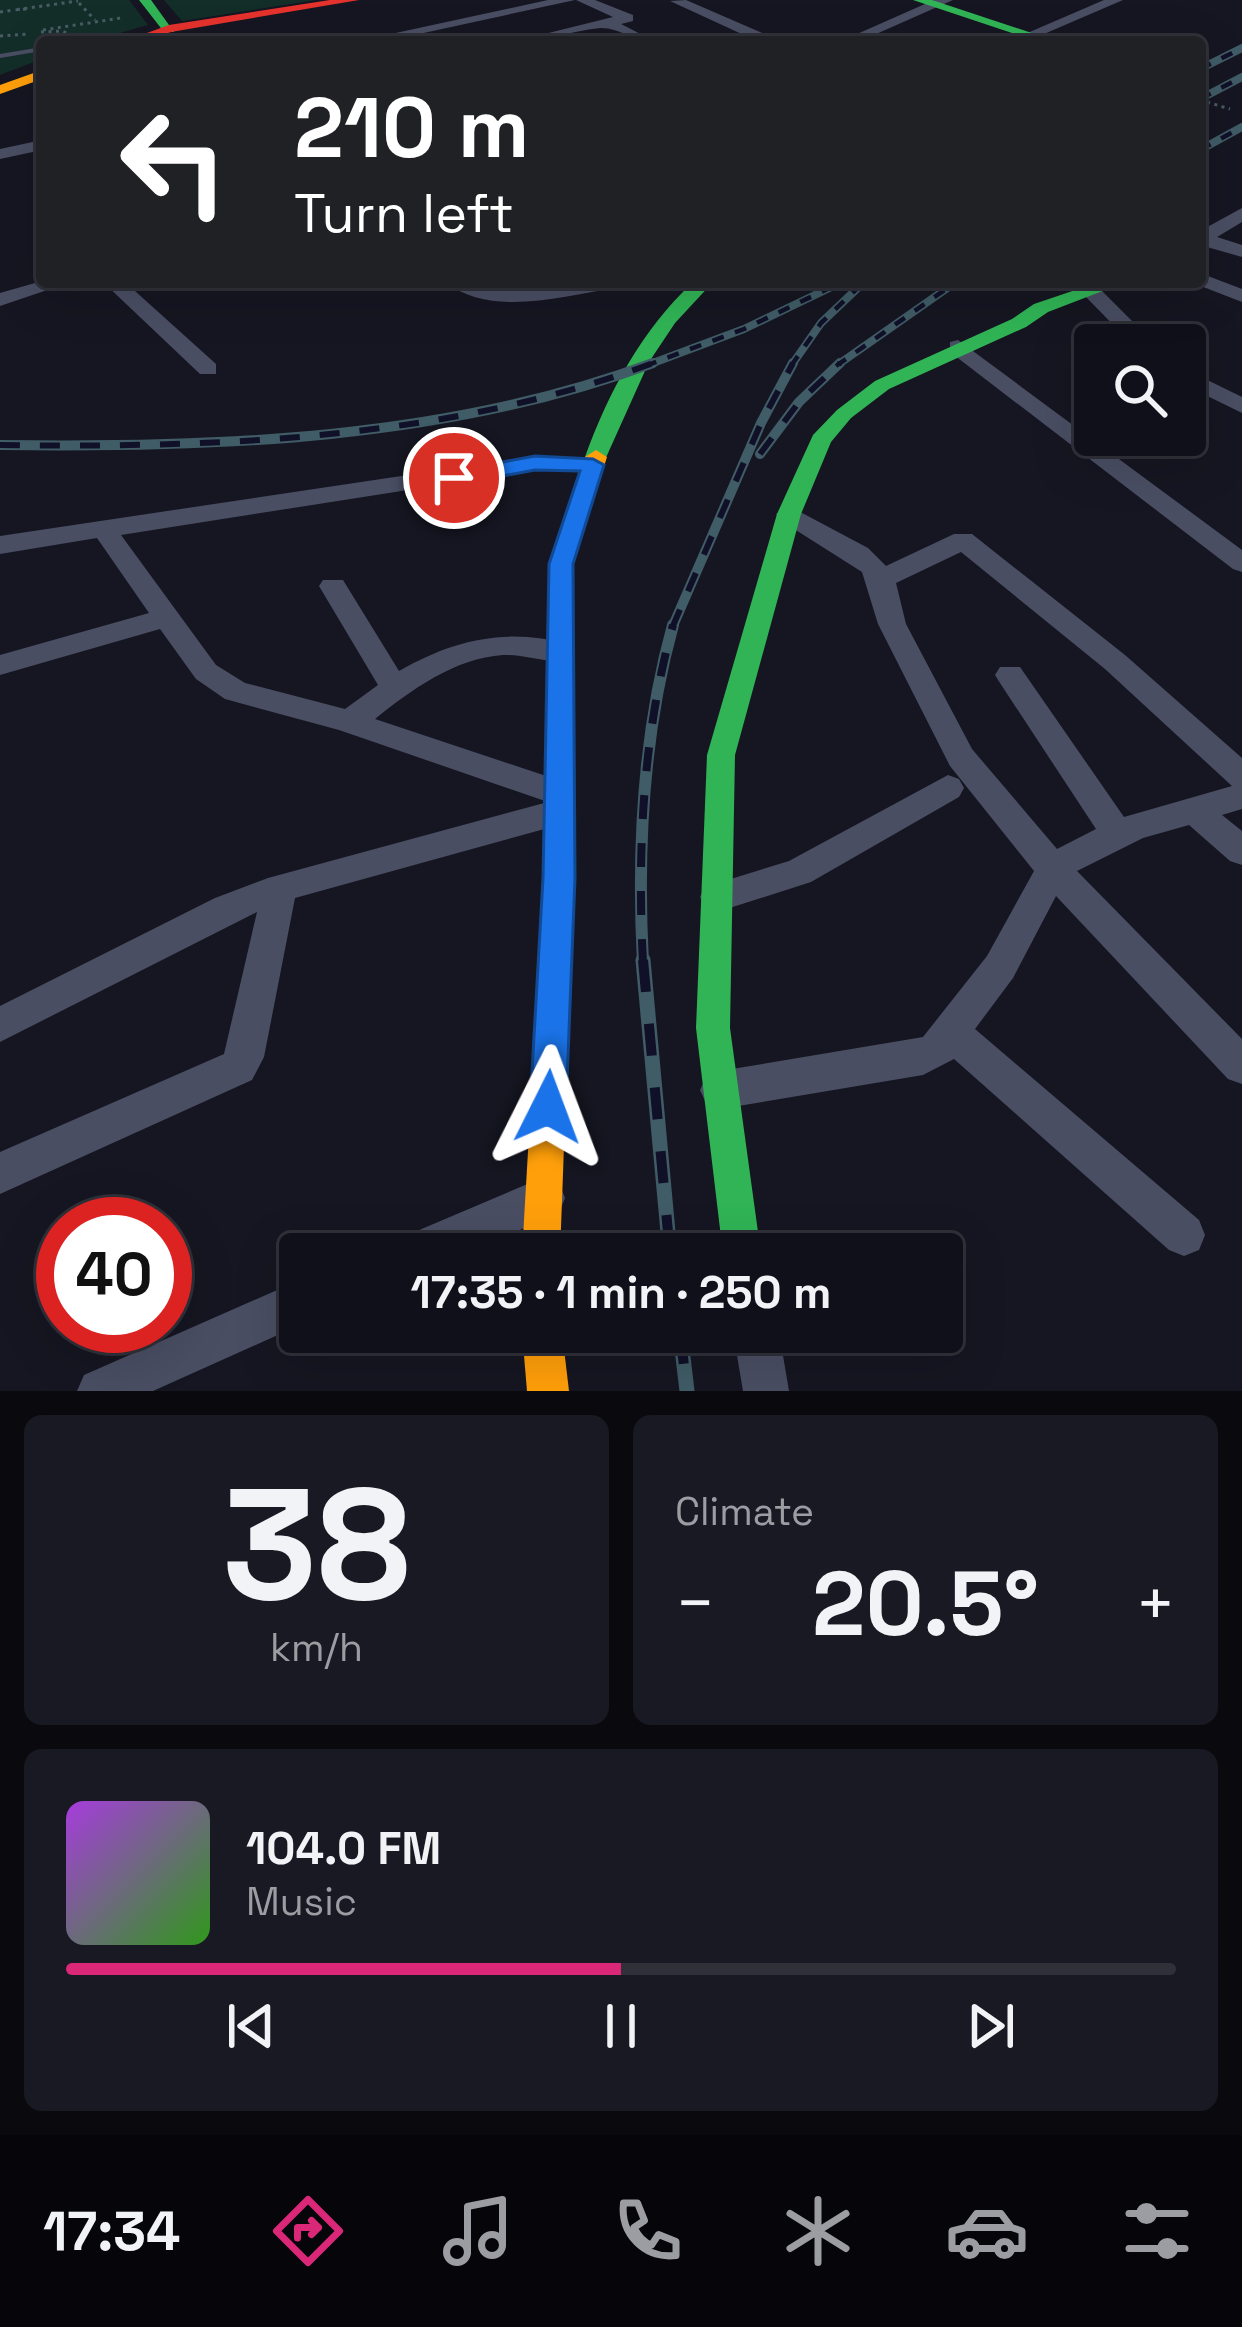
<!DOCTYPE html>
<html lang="en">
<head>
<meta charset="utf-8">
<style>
  :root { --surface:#10101a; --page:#191923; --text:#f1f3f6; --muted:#9c9da2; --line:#303039; --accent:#db2777 }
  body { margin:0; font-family:"Space Grotesk",sans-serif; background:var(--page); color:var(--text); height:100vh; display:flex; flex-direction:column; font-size:45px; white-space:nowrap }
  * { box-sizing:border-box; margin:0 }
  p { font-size:39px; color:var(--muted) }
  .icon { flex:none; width:66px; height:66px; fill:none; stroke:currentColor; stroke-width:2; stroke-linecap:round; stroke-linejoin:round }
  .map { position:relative; height:1391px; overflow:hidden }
  .sheet { display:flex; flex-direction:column; gap:24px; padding:24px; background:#09090e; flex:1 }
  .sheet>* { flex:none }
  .top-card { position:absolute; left:36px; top:36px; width:1170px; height:252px; border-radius:12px; box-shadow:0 12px 48px #0002,0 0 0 3px var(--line); background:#202124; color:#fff; overflow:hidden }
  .buttons { position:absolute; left:1074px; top:324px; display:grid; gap:24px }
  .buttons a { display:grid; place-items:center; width:132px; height:132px; border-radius:12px; background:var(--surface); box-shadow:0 12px 48px #0002,0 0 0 3px var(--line); font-size:60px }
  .speed { position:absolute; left:36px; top:1197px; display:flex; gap:24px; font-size:60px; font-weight:700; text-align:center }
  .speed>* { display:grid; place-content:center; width:156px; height:156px; border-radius:50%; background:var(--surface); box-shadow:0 12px 48px #0002,0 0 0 3px var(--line); line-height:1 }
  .speed .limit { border:18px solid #d22; background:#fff; color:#111 }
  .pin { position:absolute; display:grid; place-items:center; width:102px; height:102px; color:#fff; margin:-51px; border:6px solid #fff; border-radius:50%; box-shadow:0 3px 12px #0007 }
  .me { position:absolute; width:132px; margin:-66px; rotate:3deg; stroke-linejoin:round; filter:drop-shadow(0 0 9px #0008) }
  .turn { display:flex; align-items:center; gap:42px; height:252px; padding:0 60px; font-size:54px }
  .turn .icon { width:156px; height:156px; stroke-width:2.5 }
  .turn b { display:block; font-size:84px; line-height:102px }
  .big { font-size:90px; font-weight:700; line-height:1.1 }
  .sheet .card { flex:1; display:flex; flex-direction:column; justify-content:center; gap:18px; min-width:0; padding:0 42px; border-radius:18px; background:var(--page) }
  .sheet .dial { align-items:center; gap:0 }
  .dial b { font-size:156px; line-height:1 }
  .song { display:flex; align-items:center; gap:36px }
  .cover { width:144px; height:144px; border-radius:18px; background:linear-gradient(135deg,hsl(280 70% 55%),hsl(110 70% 35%)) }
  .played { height:12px; border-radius:6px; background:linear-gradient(90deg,var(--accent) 50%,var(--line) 50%) }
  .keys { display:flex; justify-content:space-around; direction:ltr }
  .heat { display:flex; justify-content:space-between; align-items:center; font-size:66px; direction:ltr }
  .sheet .tiles { flex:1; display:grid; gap:24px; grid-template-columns:1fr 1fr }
  .card:last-child { grid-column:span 2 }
  .trip { position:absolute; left:279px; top:1233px; width:684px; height:120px; border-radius:12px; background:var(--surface); box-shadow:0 12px 48px #0002,0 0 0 3px var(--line); font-weight:700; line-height:120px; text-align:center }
  .dock { display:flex; height:192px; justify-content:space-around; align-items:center; background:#06060a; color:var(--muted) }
  .dock .icon { width:84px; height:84px }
  .dock .active { color:var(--accent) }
  .dock b { font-size:54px; color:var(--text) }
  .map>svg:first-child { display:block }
  .green { fill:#132e29 }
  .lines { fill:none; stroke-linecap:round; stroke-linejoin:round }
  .path { stroke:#495c65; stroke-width:3; stroke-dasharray:3 4.5; stroke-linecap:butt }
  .lane { fill:#4a4e63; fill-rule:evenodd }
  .street { fill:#4a4e63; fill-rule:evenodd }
  .fast { fill:#30b455; fill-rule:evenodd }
  .slow { fill:#ff9f0a; fill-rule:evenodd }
  .jam { fill:#e5322d; fill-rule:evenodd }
  .rail-far3-casing { stroke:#405c66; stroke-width:8 }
  .rail-far2-casing { stroke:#405c66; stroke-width:10 }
  .rail-far1-casing { stroke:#405c66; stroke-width:12 }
  .rail-casing { stroke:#405c66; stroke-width:15 }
  .rail-far3 { stroke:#101028; stroke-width:4.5; stroke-dasharray:12; stroke-linecap:butt }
  .rail-far2 { stroke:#101028; stroke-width:6; stroke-dasharray:20; stroke-linecap:butt }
  .rail-far1 { stroke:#101028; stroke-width:8; stroke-dasharray:24; stroke-linecap:butt }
  .rail { stroke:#101028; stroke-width:10; stroke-dasharray:32; stroke-linecap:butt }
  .route { fill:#1a73e8; stroke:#114b97; stroke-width:3 }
</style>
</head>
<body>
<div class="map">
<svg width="1242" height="1391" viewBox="0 0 1242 1391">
  <rect width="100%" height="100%" fill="#161622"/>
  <g class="green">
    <polygon points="0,0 129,0 148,25 88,42 42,42 42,59 0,75"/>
    <polygon points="164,0 316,0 182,21"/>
  </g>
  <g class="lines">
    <g class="path">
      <polyline points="79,3 95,20"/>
      <polyline points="26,9 14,10 78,1"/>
      <polyline points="0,12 14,10"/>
      <polyline points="43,30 121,18"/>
      <polyline points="41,32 62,31 82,39"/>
      <polyline points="0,36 29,34"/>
      <polyline points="1200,100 1230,109"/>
    </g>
    <g class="lane">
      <polygon points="133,37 136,41 96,42 100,40"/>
      <polygon points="42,47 42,51 0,58 0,54"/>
    </g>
    <g class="street">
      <polygon points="548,0 575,0 382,42 354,42"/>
      <path d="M576,0H595L633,15V21L621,24L656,42C636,42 618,27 600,28C570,31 543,42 512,42L613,17Z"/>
      <polygon points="686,0 776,39 778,42 759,42 670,1"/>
      <polygon points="934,0 953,0 858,42 839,42"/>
      <polygon points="1104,0 1123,0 1037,37 1025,34"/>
      <polygon points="42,140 42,150 0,159 0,149"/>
      <polygon points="1242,208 1242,222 1217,237 1242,245 1242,257 1200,245 1200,231"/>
      <polygon points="1200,273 1242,289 1242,302 1193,283 1200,282"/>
      <polygon points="42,281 71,282 0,306 0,293"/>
      <polygon points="103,282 125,282 216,364 216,374 200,374"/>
      <polygon points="276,282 306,282 290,290 276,290"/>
      <path d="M446,282L515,289L624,282L614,288C564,296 489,318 446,282Z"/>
      <polygon points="1085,288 1099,288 1156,345 1133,345 1085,296"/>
      <polygon points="958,340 1242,550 1242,572 1233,569 950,352 950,342"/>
      <polygon points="1185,369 1242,397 1242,413 1185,385"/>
      <path d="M535,456L593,458L605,465L593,472L535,470L121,535L216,665L245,683L345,709L378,685L319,586L323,580H343L399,671C454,639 509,627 570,645L574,652L570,659C549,665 526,654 503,655C455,658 411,690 375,719L570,784L575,793L569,802L575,812L571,821L559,825L295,898L264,1057L252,1080L0,1194V1152L224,1054L257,912L0,1042V1006L215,898L268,878L548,802L339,730L225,699L196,679L160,629L0,675V655L149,613L97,538L0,554V536Z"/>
      <path d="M789,506L868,548L886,566L954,534H972L1125,655L1242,758V809L1222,815L1242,831V865L1230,861L1189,825L1143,838L1077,871L1242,1039V1084L1228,1079L1056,896L1013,978L975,1029L1199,1220L1205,1235L1199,1250L1184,1256L1169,1250L954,1059L923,1075L720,1109L706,1103L700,1090L706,1077L720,1071L923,1037L987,956L1034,871L950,766L878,624L862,572L780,520L776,514ZM961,552L1105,669L1232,786L1124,817L1020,667H1000L995,675L1000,683L1096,829L1057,849L972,749L906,624L896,583Z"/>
      <polygon points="948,775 959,779 964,788 959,797 811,882 717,912 705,907 700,897 705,887 789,861"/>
      <polygon points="544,1177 559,1183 565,1198 559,1213 464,1254 391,1254 398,1239"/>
      <polygon points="300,1280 300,1325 153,1391 77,1391 84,1375"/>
      <polygon points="733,1332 779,1332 789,1391 743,1391"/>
    </g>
    <g class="fast">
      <polygon points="139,0 151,0 174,32 164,32"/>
      <polygon points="913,0 932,0 1059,42 1039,42"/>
      <path d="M693,282H713L675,323L649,362L604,462H588L585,457C609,391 642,330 693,282Z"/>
      <polygon points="1099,282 1126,282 1048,312 1026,327 889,389 851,418 831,442 801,514 735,755 730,1028 761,1254 723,1254 696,1028 707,755 777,514 813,435 837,410 875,381 1012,319 1034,304"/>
    </g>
    <g class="slow">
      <polygon points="42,70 42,79 0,94 0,85"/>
      <polygon points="596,450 607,457 573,564 574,878 560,1254 522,1254 544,878 549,564 585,457"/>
      <polygon points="522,1332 562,1332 569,1391 527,1391"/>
    </g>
    <polygon class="jam" points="330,0 359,0 171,32 142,42 122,42 169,25"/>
    <defs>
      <g id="rail-far3">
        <polyline points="1200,69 1242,48"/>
        <polyline points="1200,99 1242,77"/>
        <polyline points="1200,150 1242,127"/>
        <polyline points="645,366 744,329 842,282"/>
        <polyline points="791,366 821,323 864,282"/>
        <polyline points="836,366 956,282"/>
      </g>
      <g id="rail-far2">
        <path d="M0,445C217,448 447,440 653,363"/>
        <polyline points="760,454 799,402 840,363"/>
        <polyline points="672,628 761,423 793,363"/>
      </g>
      <path id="rail-far1" d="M643,963C637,851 643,733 673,625"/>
      <g id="rail">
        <polyline points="643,960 670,1254"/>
        <polyline points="680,1332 687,1391"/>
      </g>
    </defs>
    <use href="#rail-far3" class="rail-far3-casing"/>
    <use href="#rail-far2" class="rail-far2-casing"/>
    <use href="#rail-far1" class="rail-far1-casing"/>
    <use href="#rail" class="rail-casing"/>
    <use href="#rail-far3" class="rail-far3"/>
    <use href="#rail-far2" class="rail-far2"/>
    <use href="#rail-far1" class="rail-far1"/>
    <use href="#rail" class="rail"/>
  </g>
  <polygon class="route" points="535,456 593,459 604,465 573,564 575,878 566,1107 561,1119 548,1124 536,1119 530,1107 543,878 549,564 580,471 535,470 454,485 443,478 454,471"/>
</svg>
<div class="buttons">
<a><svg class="icon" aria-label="search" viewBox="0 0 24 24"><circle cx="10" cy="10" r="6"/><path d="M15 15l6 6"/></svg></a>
</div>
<div class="speed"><div class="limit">40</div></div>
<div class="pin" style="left:454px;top:478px;background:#d93025"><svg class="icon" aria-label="arrive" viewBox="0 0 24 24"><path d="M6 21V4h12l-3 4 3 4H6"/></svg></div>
<svg class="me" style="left:548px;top:1107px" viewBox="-20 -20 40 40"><path d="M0-17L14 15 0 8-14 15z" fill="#1a73e8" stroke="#fff" stroke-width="4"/></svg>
<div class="trip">17:35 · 1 min · 250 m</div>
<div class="top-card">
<div class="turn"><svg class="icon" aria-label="left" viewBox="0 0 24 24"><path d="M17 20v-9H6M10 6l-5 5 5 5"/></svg><div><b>210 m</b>Turn left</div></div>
</div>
</div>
<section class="sheet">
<div class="tiles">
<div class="card dial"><b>38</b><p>km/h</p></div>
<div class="card"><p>Climate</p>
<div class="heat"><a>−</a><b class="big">20.5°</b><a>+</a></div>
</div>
<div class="card">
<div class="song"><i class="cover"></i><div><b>104.0 FM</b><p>Music</p></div></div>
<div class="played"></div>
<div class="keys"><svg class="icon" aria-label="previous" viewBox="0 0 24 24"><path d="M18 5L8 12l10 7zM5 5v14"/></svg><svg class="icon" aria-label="pause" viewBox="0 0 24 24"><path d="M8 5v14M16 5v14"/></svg><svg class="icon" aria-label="next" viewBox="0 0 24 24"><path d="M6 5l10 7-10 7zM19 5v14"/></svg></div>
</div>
</div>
</section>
<nav class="dock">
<b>17:34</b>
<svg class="icon active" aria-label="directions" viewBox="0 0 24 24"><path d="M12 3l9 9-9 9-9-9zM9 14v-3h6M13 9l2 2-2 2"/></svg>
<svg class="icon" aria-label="music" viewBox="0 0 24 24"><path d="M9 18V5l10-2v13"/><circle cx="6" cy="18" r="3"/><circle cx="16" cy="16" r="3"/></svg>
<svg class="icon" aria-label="phone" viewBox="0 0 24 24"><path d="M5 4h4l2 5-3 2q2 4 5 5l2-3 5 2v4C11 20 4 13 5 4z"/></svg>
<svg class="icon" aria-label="climate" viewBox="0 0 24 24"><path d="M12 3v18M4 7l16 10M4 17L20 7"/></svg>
<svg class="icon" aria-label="car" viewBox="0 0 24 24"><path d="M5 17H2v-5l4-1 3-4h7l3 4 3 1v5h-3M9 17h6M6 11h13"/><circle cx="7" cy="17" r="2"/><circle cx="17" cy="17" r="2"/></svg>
<svg class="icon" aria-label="filters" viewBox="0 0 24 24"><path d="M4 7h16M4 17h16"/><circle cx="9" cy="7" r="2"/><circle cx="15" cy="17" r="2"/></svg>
</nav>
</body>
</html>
